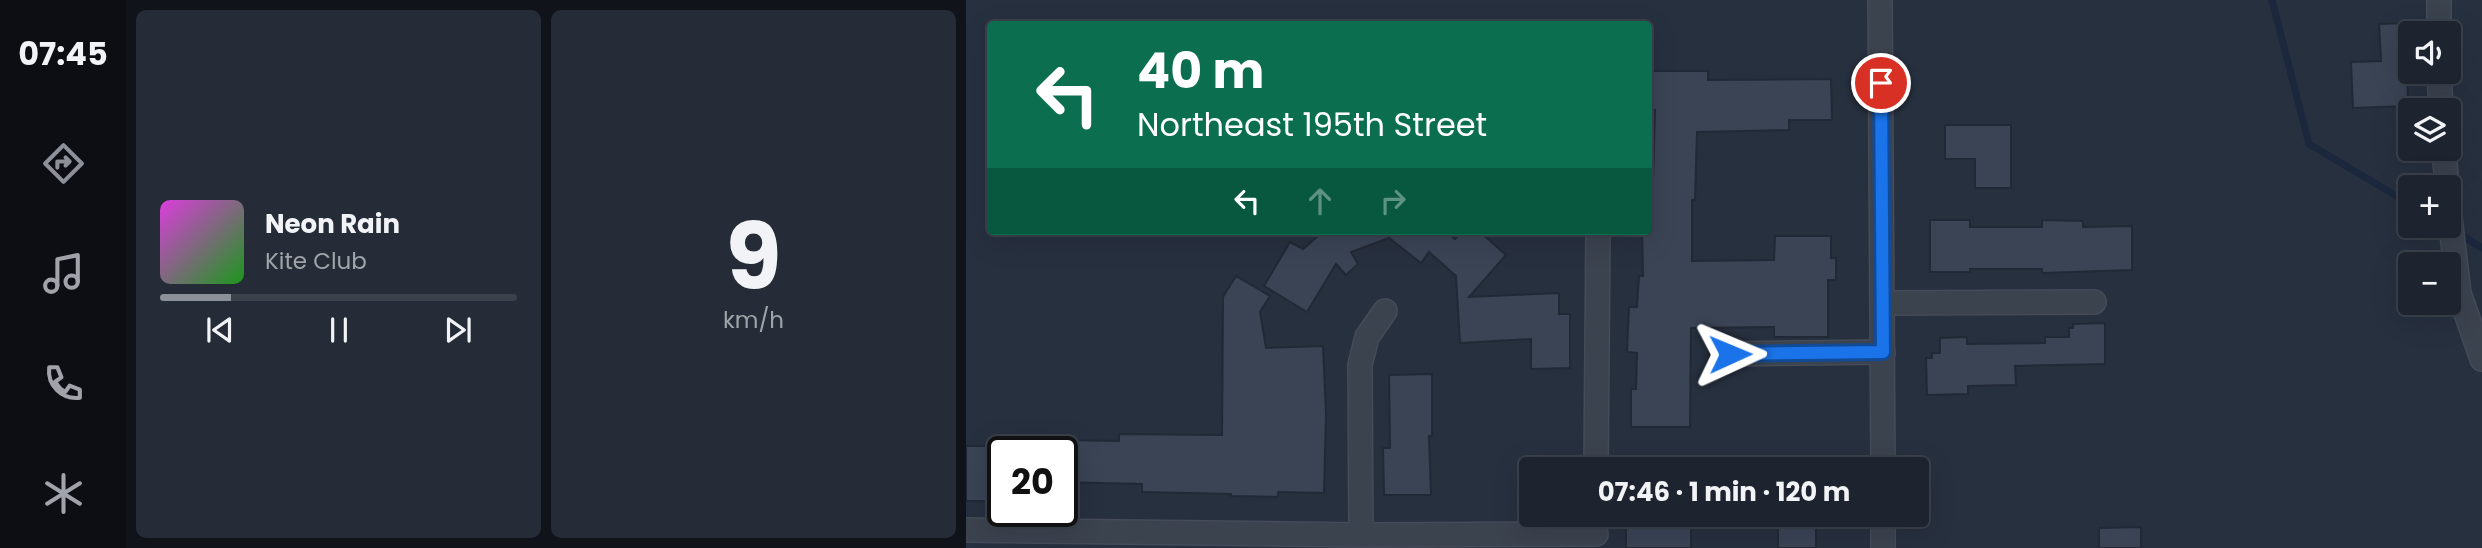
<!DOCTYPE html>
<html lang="en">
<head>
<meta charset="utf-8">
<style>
  :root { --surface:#1d242f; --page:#252c37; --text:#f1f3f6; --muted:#a0a4aa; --line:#3b414b; --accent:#8c9099 }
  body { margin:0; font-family:Poppins,sans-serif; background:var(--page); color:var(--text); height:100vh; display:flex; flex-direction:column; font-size:26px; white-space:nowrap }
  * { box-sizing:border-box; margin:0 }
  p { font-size:23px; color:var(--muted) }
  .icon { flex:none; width:38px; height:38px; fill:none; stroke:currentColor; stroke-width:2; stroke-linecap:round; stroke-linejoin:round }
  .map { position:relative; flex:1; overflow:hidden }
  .panel { display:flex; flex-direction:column; gap:10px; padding:10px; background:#10141a; width:840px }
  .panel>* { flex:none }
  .guide { position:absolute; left:21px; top:21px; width:665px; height:214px; border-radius:7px; box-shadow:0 7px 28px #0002,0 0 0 2px var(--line); background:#0b6e4f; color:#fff; overflow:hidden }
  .controls { position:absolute; left:1432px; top:21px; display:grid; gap:14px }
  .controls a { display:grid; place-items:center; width:63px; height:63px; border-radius:7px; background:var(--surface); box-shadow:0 7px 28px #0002,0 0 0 2px var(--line); font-size:35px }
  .speed { position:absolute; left:21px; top:436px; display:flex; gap:14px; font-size:35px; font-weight:700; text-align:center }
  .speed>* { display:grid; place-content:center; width:91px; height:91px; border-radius:50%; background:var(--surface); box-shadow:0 7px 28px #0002,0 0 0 2px var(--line); line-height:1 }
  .speed .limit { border:4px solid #111; border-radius:10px; background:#fff; color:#111 }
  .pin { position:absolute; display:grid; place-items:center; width:60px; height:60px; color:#fff; margin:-30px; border:4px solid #fff; border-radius:50%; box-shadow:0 2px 7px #0007 }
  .me { position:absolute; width:77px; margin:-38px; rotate:89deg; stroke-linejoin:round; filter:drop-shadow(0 0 5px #0008) }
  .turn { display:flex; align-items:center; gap:24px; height:147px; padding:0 35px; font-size:32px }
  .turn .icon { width:91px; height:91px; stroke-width:2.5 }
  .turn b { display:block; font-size:49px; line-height:60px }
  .lanes { display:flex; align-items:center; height:66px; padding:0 35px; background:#0003; justify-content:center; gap:35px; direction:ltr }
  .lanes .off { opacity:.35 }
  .panel .tile { flex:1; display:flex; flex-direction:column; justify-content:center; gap:10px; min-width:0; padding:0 24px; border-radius:10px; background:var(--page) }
  .panel .dial { align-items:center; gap:0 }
  .dial b { font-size:91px; line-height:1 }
  .song { display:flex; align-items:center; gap:21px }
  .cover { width:84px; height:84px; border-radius:10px; background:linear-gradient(135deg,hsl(300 70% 55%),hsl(120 70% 35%)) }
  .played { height:7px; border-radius:4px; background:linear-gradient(90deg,var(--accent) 20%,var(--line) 20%) }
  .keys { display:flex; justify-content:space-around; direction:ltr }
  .panel .tiles { flex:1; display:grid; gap:10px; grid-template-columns:repeat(2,1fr) }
  .trip { position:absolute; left:553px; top:457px; width:410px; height:70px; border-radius:7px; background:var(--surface); box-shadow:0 7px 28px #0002,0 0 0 2px var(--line); font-weight:700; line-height:70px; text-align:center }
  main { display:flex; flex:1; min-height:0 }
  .dock { display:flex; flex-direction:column; width:126px; justify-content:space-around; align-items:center; background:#0c0e13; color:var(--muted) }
  .dock .icon { width:49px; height:49px }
  .dock .on { color:var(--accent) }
  .dock b { font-size:32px; color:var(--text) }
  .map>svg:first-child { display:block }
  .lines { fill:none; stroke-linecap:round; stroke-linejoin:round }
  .stream { stroke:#1b273d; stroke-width:7 }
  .building { fill:#3a4455; stroke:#222936; stroke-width:2 }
  .minor-casing { stroke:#454b58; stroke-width:26 }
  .minor { stroke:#3b434f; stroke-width:23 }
  .route-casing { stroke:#114b97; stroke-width:18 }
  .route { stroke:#1a73e8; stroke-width:12 }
</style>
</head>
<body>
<main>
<nav class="dock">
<b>07:45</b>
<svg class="icon on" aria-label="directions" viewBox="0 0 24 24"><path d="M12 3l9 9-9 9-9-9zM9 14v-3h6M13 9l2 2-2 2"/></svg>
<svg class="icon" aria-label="music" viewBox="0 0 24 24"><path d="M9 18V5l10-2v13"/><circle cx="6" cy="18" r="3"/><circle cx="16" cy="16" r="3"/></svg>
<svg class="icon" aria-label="phone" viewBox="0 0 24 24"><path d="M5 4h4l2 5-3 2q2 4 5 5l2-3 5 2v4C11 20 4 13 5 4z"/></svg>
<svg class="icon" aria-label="climate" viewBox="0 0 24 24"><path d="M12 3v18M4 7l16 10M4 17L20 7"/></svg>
</nav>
<section class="panel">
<div class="tiles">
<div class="tile">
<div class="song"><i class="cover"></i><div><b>Neon Rain</b><p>Kite Club</p></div></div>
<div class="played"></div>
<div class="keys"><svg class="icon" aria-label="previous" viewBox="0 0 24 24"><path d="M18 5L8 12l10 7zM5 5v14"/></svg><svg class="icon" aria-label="pause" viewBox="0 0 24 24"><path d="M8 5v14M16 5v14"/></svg><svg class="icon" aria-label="next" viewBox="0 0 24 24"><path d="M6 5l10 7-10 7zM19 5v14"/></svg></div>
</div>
<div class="tile dial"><b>9</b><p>km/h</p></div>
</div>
</section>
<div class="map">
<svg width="1516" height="548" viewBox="0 0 1516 548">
  <rect width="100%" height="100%" fill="#27303f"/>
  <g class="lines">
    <g class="stream">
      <polyline points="1306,0 1343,144 1444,204"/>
      <polyline points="1492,233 1516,248"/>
    </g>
  </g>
  <g class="building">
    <polygon points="1440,23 1442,106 1387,108 1385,62 1415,61 1413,24"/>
    <polygon points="682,71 742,71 742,80 865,79 866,120 823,120 823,130 731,132 729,200 726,200 726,261 808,260 809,236 865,236 865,258 870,258 870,280 862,280 862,337 808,337 808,327 725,328 724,427 665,427 665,389 670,389 671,353 661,352 663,307 671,307 673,276 677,276 676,231 682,231 682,217 686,217 689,110 682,110"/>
    <polygon points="979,125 1045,125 1045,188 1009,188 1009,159 979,159"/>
    <polygon points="964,220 1004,220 1004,227 1076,227 1076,220 1117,221 1117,227 1166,226 1166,270 1076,273 1076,269 1004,269 1004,272 964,272"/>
    <polygon points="358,231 479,231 489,239 496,231 513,231 540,255 503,297 593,293 593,314 604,314 604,368 565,369 565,339 494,343 490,276 463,252 455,263 423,238 385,252 392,264 380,275 370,264 341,312 298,286 324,242 337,249"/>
    <polygon points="270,276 304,296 294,312 300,348 357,346 360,414 358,493 312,492 312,497 265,496 265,494 176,492 176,484 96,482 96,440 153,441 153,434 256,435 257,297"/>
    <polygon points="1139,323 1139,364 1049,366 1050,385 1002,386 1002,394 961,395 960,358 966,358 966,353 974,353 974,338 1001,337 1001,344 1079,343 1079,337 1103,337 1103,328 1107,328 1107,324"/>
    <polygon points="466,374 466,436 463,436 465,495 418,495 417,448 424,448 423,375"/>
    <polygon points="0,446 37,446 37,488 23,488 23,501 0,501"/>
    <polygon points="660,514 725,515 725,548 660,548"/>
    <polygon points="812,514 842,514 842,526 850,526 850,548 812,548"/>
    <polygon points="1175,527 1175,548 1133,548 1133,528"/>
  </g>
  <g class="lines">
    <defs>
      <g id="minor">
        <polyline points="914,0 917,469"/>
        <polyline points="1473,33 1473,0"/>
        <polyline points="1473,72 1475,110"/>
        <polyline points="1478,149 1481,187"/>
        <polyline points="1482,201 1493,293 1516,359"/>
        <polyline points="917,303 1128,302"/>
        <polyline points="764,354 917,352"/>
        <polyline points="630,469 632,231"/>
        <polyline points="917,514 917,548"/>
        <polyline points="0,530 395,535 630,534"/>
        <polyline points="395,535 394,365 401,337 419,311"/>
      </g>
    </defs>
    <use href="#minor" class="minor-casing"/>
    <use href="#minor" class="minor"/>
  </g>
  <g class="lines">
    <defs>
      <polyline id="route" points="764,354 917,352 915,83"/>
    </defs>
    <use href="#route" class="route-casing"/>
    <use href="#route" class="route"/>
  </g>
</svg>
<div class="controls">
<a><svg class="icon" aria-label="sound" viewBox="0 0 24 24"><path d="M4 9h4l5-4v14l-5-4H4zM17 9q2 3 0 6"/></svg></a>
<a><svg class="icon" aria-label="layers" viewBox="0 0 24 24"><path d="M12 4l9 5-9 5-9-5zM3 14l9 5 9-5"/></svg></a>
<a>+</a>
<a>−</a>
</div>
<div class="speed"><div class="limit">20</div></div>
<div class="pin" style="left:915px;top:83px;background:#d93025"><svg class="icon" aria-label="arrive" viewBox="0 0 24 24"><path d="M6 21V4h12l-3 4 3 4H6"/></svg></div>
<svg class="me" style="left:764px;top:354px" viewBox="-20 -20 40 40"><path d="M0-17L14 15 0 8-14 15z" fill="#1a73e8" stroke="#fff" stroke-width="4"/></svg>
<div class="trip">07:46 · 1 min · 120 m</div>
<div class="guide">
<div class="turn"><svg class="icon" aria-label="left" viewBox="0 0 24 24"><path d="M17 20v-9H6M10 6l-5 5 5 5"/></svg><div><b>40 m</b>Northeast 195th Street</div></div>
<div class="lanes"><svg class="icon" aria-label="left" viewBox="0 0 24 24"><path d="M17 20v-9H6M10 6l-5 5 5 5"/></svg><svg class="icon off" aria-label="ahead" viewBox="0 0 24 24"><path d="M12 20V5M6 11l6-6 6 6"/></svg><svg class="icon off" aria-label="right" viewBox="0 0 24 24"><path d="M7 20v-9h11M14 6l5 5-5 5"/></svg></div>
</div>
</div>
</main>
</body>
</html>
